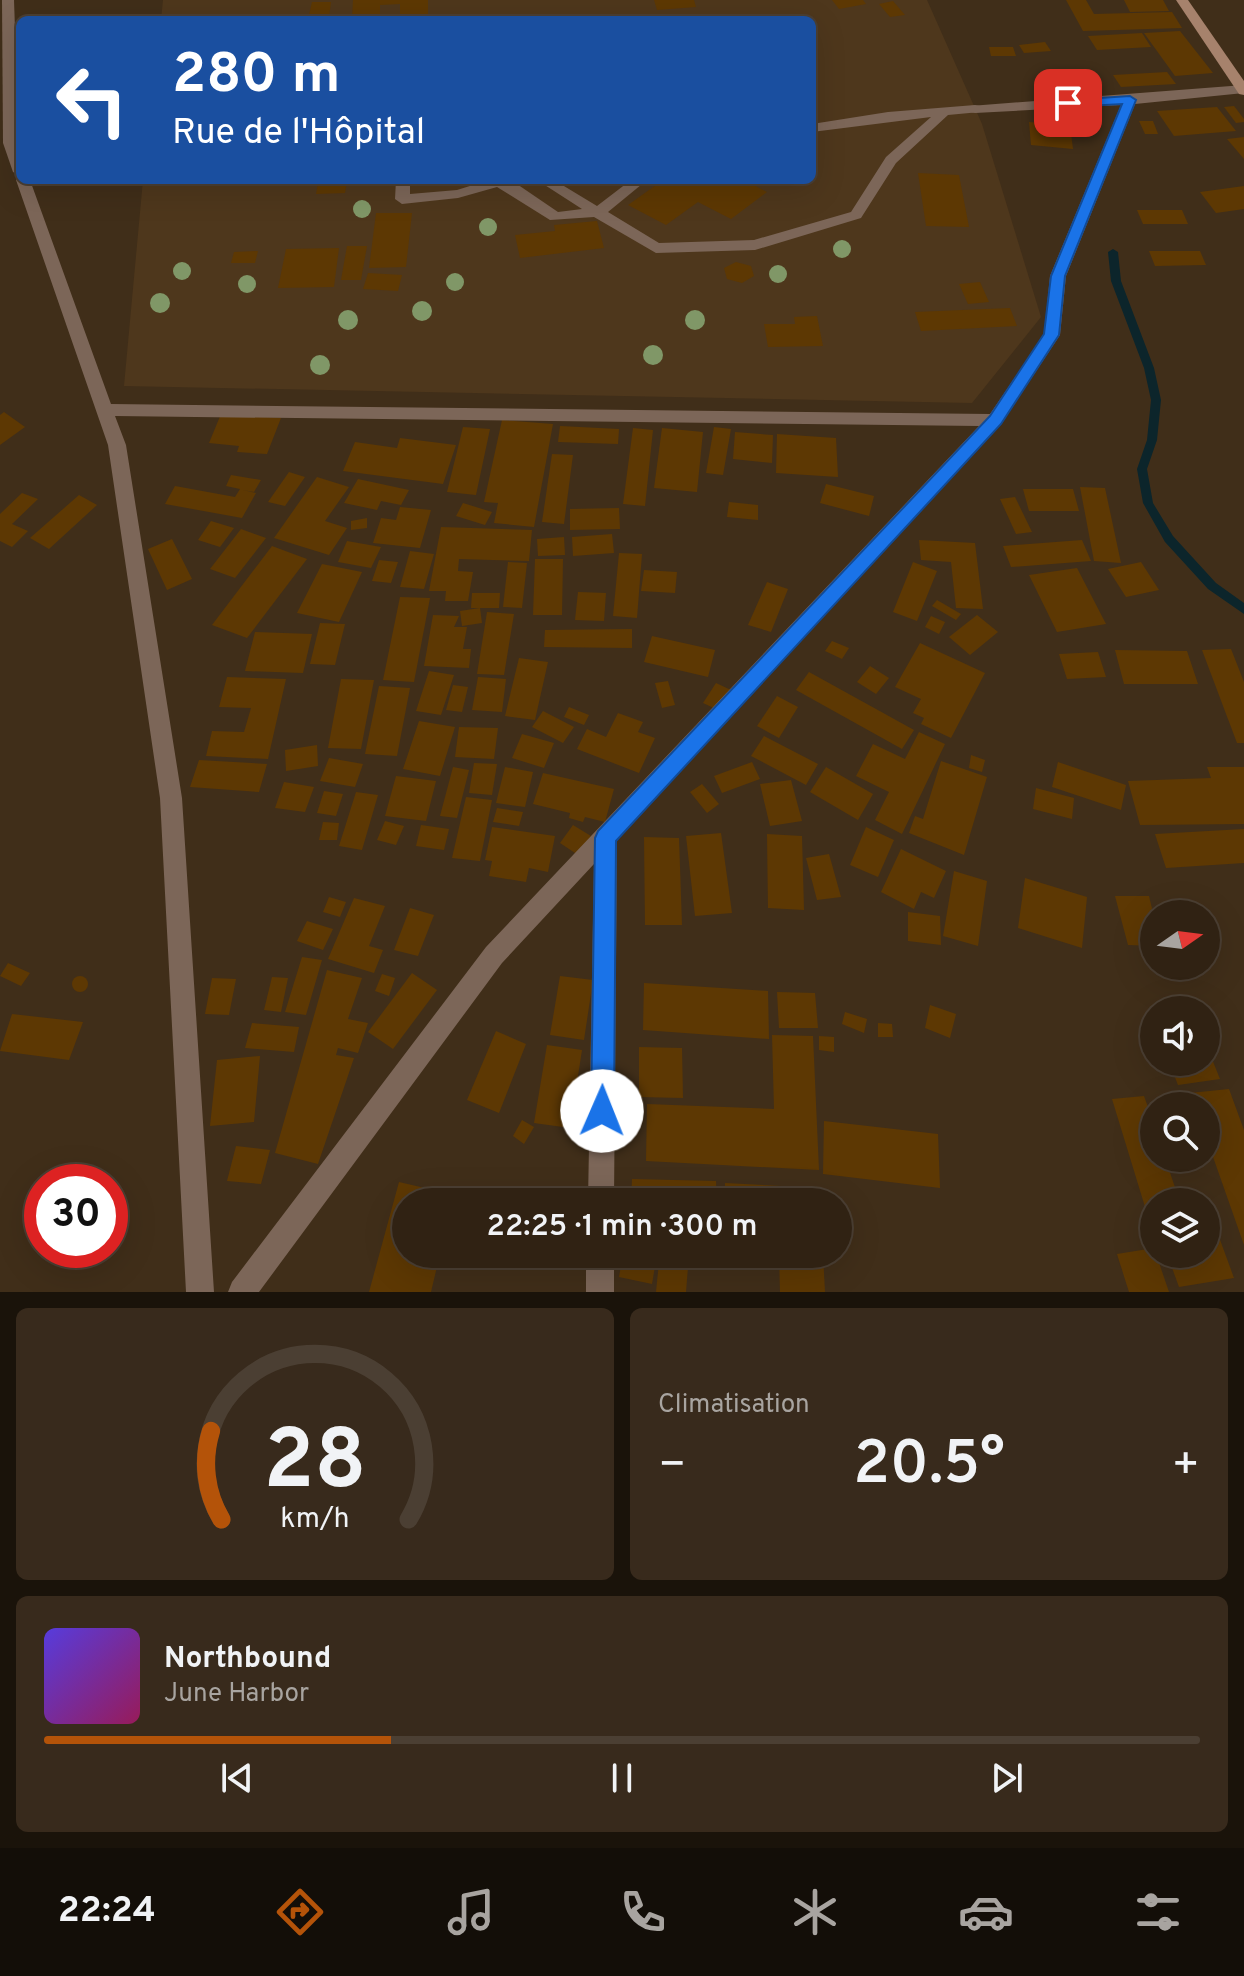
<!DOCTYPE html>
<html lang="fr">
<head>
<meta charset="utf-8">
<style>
  :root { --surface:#302213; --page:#382a1c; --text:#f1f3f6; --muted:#a8a4a0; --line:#4b3f33; --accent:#b45309 }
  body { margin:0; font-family:Overpass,sans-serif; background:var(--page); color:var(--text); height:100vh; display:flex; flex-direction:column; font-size:30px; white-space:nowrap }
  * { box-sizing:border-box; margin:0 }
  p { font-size:26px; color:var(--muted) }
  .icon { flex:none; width:44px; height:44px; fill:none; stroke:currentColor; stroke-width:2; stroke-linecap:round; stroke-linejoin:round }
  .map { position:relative; height:1292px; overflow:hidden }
  .drawer { display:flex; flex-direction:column; gap:16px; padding:16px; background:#1a130a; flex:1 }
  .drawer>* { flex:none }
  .banner { position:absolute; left:16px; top:16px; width:800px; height:168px; border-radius:12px; box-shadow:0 8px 32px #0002,0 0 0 2px var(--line); background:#1a4fa0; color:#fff; overflow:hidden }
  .needle { width:52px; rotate:76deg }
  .controls { position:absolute; left:1140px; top:900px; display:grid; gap:16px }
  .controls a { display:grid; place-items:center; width:80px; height:80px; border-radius:50%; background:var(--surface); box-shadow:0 8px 32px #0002,0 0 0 2px var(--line); font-size:40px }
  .speed { position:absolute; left:24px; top:1164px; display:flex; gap:16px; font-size:40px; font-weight:700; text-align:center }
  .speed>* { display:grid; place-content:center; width:104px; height:104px; border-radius:50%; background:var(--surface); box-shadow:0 8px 32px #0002,0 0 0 2px var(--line); line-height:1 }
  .speed .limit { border:12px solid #d22; background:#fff; color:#111 }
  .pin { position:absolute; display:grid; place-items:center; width:68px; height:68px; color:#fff; margin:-34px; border-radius:16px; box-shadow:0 4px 12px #0006 }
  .me { position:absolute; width:88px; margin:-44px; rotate:1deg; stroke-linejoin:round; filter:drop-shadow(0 0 6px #0008) }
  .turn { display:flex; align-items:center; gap:28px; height:168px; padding:0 24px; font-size:36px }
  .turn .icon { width:104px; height:104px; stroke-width:2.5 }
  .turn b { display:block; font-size:56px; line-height:68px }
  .big { font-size:60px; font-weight:600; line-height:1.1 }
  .drawer .card { flex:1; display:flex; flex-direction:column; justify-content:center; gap:12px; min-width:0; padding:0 28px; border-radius:12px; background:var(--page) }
  .drawer .dial { align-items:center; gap:0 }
  .dial svg { height:208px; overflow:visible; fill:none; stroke:var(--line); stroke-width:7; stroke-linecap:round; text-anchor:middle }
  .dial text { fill:var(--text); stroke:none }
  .song { display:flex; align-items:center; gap:24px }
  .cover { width:96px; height:96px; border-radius:12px; background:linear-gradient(135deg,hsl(250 70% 55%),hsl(330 70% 35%)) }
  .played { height:8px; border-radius:4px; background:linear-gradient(90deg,var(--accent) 30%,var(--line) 30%) }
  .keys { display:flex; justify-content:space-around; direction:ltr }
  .heat { display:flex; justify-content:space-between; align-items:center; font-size:44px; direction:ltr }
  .drawer .tiles { flex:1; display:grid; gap:16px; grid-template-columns:1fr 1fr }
  .card:last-child { grid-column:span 2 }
  .trip { position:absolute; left:392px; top:1188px; width:460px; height:80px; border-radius:40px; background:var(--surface); box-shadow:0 8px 32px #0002,0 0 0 2px var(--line); font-weight:600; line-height:80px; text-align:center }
  .tabs { display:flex; height:128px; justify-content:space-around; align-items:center; background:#130e08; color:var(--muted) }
  .tabs .icon { width:56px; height:56px }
  .tabs .on { color:var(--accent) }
  .tabs b { font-size:36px; color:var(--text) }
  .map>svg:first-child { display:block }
  .built { fill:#4e371c }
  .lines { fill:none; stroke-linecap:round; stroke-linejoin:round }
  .stream { fill:#0c252b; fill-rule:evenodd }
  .building { fill:#5d3803 }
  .service { fill:#7c6658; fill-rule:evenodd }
  .minor { fill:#7c6658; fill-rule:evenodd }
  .secondary { fill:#a6826c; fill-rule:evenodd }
  .tree { fill:#809767 }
  .route { fill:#1a73e8; stroke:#114b97; stroke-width:2 }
</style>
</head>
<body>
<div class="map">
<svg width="1244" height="1292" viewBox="0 0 1244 1292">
  <rect width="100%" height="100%" fill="#402e19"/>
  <polygon class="built" points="163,0 927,0 982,124 1041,317 972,403 124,386 143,180 812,180 812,20 161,20"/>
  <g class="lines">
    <polygon class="stream" points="1113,249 1118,252 1121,281 1154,368 1161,400 1157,440 1147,469 1153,503 1173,536 1216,583 1244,603 1244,614 1208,589 1165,542 1143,503 1137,469 1147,440 1151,400 1144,368 1111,281 1108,252"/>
  </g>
  <g class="building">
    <polygon points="353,0 428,0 428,16 400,17 400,4 380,5 380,16 352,18"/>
    <polygon points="654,0 694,0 696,7 657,10"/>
    <polygon points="832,0 863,0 866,4 839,9"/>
    <polygon points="1066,0 1086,0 1094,14 1172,12 1182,28 1083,31"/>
    <polygon points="1124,0 1163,0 1169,11 1130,12"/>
    <polygon points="893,1 905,15 890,17 879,4"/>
    <polygon points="312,2 331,2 329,18 308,19"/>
    <polygon points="1180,31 1213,73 1175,76 1144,33"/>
    <polygon points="1142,33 1151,47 1097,50 1088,36"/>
    <polygon points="1045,42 1051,51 1024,53 1019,45"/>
    <polygon points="989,47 1013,47 1016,56 991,56"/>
    <polygon points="1167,72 1176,84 1121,87 1113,75"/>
    <polygon points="1234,106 1244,119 1244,122 1236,123 1224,107"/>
    <polygon points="1217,107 1236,131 1174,136 1157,111"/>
    <polygon points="1139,121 1153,121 1158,134 1145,134"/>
    <polygon points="1029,122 1070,125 1073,149 1031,145"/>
    <polygon points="1244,137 1244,159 1227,139"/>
    <polygon points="918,173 959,175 969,227 926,226"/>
    <polygon points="663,180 744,180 767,192 731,219 698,202 666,225 628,205"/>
    <polygon points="347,182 345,193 316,194 318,183"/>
    <polygon points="1244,186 1244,209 1216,213 1200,192"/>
    <polygon points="1137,210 1182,210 1188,224 1143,224"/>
    <polygon points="376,213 412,213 406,267 369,268"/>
    <polygon points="597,221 604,248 520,258 515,235 555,231 554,225"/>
    <polygon points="347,246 367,246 361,280 341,280"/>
    <polygon points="339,248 334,287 278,288 286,249"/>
    <polygon points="258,251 255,263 231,263 234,252"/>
    <polygon points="1149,251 1200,251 1206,265 1155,266"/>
    <polygon points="736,262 751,266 754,276 742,283 727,279 724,268"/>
    <polygon points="368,273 402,275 398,291 363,289"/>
    <polygon points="980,282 989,302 968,304 959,284"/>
    <polygon points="1010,308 1017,326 921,331 915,312"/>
    <polygon points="817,316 823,346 768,347 764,324 795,324 794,317"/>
    <polygon points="4,412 25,427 0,445 0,415"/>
    <polygon points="221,414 281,418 267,454 237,452 239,446 209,443"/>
    <polygon points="502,420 553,424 534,527 494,523 498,503 484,502"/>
    <polygon points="560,426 619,429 618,444 558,442"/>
    <polygon points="463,427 490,429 476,495 447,492"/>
    <polygon points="714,427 731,429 723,475 706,473"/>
    <polygon points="633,428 653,430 645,506 623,504"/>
    <polygon points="662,428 703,432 697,492 654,488"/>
    <polygon points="735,432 773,435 772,463 733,459"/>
    <polygon points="777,434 836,438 838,477 776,473"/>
    <polygon points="400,438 456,445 443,484 343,471 355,442 397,448"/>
    <polygon points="552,454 573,455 564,524 542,522"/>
    <polygon points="289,472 305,477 285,506 268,502"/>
    <polygon points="231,475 261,480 254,492 243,490 256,493 242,518 165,504 175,486 235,497 240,489 226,486"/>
    <polygon points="317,477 349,487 325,521 347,528 329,555 274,538"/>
    <polygon points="358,479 409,490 401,505 381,501 377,510 344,503"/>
    <polygon points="826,484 874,496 869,516 820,503"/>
    <polygon points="1080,487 1105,488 1121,563 1094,561"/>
    <polygon points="1023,489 1073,489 1079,511 1029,511"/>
    <polygon points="22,493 38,499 12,524 28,531 12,547 0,541 0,514"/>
    <polygon points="79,495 97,505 49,549 30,538"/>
    <polygon points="1015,497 1032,532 1016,534 1000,499"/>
    <polygon points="729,502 758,505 758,520 727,517"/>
    <polygon points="463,503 492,512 485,525 456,516"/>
    <polygon points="400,507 431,510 420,548 373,543 381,518 396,520"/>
    <polygon points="619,508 620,529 570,530 570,509"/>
    <polygon points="367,518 367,528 351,530 351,521"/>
    <polygon points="211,521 234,528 220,547 198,540"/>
    <polygon points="441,527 532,530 529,561 459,559 458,571 473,572 468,601 445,601 446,591 429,591"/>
    <polygon points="241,529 266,538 235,578 210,569"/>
    <polygon points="612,534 614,553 573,556 572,537"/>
    <polygon points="564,537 565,555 538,556 537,539"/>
    <polygon points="172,539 192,579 167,590 148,549"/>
    <polygon points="919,540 975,543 983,609 956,608 951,562 921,560"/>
    <polygon points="1082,540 1091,561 1011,567 1003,546"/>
    <polygon points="347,541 381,547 371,568 338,562"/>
    <polygon points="272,546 307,559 247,638 212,625"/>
    <polygon points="410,551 434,554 424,589 400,587"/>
    <polygon points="619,553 642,554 637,618 613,616"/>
    <polygon points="535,559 563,559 562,615 533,615"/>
    <polygon points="379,560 398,562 391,583 372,581"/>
    <polygon points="508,562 527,563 522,608 503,607"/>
    <polygon points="913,562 937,571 917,621 893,612"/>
    <polygon points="1141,562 1159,590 1126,597 1108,569"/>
    <polygon points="322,564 362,572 339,622 297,613"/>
    <polygon points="1077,568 1106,624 1057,632 1029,575"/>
    <polygon points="644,570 677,572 675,593 641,591"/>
    <polygon points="767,582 788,589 771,632 748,625"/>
    <polygon points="578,592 606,593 604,621 575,620"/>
    <polygon points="472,593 500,593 499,608 471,608"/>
    <polygon points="400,597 430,598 414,682 383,680"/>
    <polygon points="937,600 961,614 956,620 932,606"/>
    <polygon points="480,608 482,623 462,626 460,611"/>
    <polygon points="487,612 514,614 504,675 477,674"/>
    <polygon points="433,615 459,616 454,627 467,627 463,649 471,649 469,668 424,666"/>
    <polygon points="977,615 998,632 970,655 949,637"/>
    <polygon points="931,616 945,622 939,634 925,627"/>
    <polygon points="320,623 345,624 335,665 310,664"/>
    <polygon points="632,629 632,648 544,647 545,630"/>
    <polygon points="255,632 312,634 303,673 245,671"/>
    <polygon points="652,636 715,650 708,677 644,662"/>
    <polygon points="832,641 849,648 842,659 825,651"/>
    <polygon points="920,643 985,673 951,738 921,724 924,718 913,713 921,699 895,687"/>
    <polygon points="1231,649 1244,682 1244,743 1237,743 1202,650"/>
    <polygon points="1115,650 1187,651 1198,684 1124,684"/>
    <polygon points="1098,652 1106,677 1067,679 1059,654"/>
    <polygon points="519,658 548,662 535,720 505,716"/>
    <polygon points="870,666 889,678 876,694 857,682"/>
    <polygon points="429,671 454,675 441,715 416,711"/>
    <polygon points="809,672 914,730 902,749 796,690"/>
    <polygon points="227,677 286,679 268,759 206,756 212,731 244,732 251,708 219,707"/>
    <polygon points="478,677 506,679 502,712 472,710"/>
    <polygon points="341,679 374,680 361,749 328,748"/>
    <polygon points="668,681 675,705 662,708 655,683"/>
    <polygon points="716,683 731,690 718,710 703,703"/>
    <polygon points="453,685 468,687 462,712 446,710"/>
    <polygon points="379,686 410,688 397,756 365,754"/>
    <polygon points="777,696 798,707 779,738 757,726"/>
    <polygon points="569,707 589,715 584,725 564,717"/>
    <polygon points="543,711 574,727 563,743 532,727"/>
    <polygon points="618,713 643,722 638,732 655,738 639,773 577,749 587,729 606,737"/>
    <polygon points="419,721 455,727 440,776 403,769"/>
    <polygon points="459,727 498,728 494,759 455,757"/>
    <polygon points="919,732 945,744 902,834 875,820 889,792 856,776 873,744 905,759"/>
    <polygon points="522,734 554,743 544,768 512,758"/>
    <polygon points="764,736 818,764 806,785 751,756"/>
    <polygon points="317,745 318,766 286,771 285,750"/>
    <polygon points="971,755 985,760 982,772 969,768"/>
    <polygon points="329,758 363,764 355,787 320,781"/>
    <polygon points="199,760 267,764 259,792 190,787"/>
    <polygon points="941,761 987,777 964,855 909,833 915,816 923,819"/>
    <polygon points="752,762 760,779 722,793 714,776"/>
    <polygon points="1058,762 1126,785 1121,810 1052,787"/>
    <polygon points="474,763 497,764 492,795 469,793"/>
    <polygon points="453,767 469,770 457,818 440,816"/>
    <polygon points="505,767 533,772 525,807 496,803"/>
    <polygon points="826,767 873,794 858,820 810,792"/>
    <polygon points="1207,767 1244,767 1244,824 1140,825 1128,781 1211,778"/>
    <polygon points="543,773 614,789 605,822 585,817 583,822 569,818 570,813 533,804"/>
    <polygon points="396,776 436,781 426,821 385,816"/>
    <polygon points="791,780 802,821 770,826 760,784"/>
    <polygon points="284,782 314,787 305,812 275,808"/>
    <polygon points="702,784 719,804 707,813 690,792"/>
    <polygon points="1036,788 1074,798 1072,819 1033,809"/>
    <polygon points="324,791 343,794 336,816 317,813"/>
    <polygon points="356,792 378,795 362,850 339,846"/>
    <polygon points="466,797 492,800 480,861 452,858"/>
    <polygon points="497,808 523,812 519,826 493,822"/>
    <polygon points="385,821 404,826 396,845 377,840"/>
    <polygon points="323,822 339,823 337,840 319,840"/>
    <polygon points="421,825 449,829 444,850 416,846"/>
    <polygon points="573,825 591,836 578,855 560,843"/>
    <polygon points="492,827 555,836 548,872 529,868 526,882 489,876 492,861 485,860"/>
    <polygon points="866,827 894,840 878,877 850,865"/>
    <polygon points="1244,829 1244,863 1166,868 1155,834"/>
    <polygon points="721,833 732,913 695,916 686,836"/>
    <polygon points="767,834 802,836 804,910 768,908"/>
    <polygon points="644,837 679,838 682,925 645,925"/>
    <polygon points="901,849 946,871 934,898 921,892 914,909 881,892"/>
    <polygon points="829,854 841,897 817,900 806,858"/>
    <polygon points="954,871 987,881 978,946 943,936"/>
    <polygon points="1025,878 1087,897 1082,948 1018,928"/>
    <polygon points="1115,896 1149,896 1154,917 1154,946 1128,945"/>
    <polygon points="329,897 346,902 340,917 323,912"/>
    <polygon points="354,898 385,906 369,946 383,950 374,973 328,959"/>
    <polygon points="410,908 434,915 418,956 394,950"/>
    <polygon points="908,912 940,916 941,945 908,941"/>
    <polygon points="307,921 333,929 323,950 297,941"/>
    <polygon points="302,957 322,960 306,1015 285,1012"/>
    <polygon points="8,963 30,973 21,986 0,976"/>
    <polygon points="327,970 362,978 348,1019 368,1023 358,1053 338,1048 336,1055 354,1058 318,1164 275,1153"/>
    <polygon points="412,973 437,990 393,1049 368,1032"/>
    <polygon points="382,974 395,978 389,996 375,991"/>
    <polygon points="560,976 593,980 584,1040 550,1035"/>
    <circle cx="80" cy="984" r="8"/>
    <polygon points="272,977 288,978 281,1012 264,1010"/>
    <polygon points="212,978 236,979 229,1015 205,1014"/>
    <polygon points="644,983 768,991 769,1039 643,1030"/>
    <polygon points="777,992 815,993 818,1028 779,1028"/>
    <polygon points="930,1005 956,1014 950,1038 925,1028"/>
    <polygon points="845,1012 867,1019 864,1033 842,1024"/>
    <polygon points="12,1014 83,1022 69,1060 0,1051"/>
    <polygon points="252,1023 299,1027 294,1052 245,1048"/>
    <polygon points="878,1023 892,1024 893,1037 878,1037"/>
    <polygon points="496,1031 526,1044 499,1113 467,1100"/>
    <polygon points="772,1035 813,1036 819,1170 646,1161 647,1104 774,1109"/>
    <polygon points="819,1036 834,1037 834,1052 819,1050"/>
    <polygon points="1206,1044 1220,1079 1178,1085 1169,1062 1206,1062"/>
    <polygon points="547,1045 582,1050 570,1128 534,1123"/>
    <polygon points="639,1047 682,1048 683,1098 639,1097"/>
    <polygon points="260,1056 254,1122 210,1126 217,1060"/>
    <polygon points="1229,1089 1244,1130 1244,1245 1206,1137 1206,1106 1195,1106 1190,1093"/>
    <polygon points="1179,1095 1184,1106 1155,1106 1153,1101"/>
    <polygon points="1144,1096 1154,1124 1154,1158 1165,1158 1180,1202 1154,1202 1153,1233 1112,1099"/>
    <polygon points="522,1120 534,1127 524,1144 513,1136"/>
    <polygon points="824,1121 938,1134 940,1188 823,1174"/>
    <polygon points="236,1146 270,1150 261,1184 227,1181"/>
    <polygon points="632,1179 716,1181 717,1202 631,1202"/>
    <polygon points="399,1182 455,1195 453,1202 406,1202 406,1254 440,1254 431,1292 369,1292"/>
    <polygon points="725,1183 820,1188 820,1202 725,1202"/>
    <polygon points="1219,1237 1234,1278 1179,1287 1167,1254 1206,1254 1206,1239"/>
    <polygon points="1154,1248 1169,1292 1129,1292 1117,1254"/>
    <polygon points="623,1254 657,1254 652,1284 619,1277"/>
    <polygon points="779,1254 823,1254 825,1292 780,1292"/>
    <polygon points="659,1262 688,1267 686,1292 656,1292"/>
  </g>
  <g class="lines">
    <polygon class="service" points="975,105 980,106 980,112 948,115 896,163 861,218 755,250 656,253 594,217 550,220 497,187 458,198 402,204 395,199 396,180 410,180 410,194 457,190 489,180 511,180 558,212 582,209 537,180 554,180 597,206 631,180 647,180 608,212 659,243 754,240 851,212 886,157 931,117 812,132 812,124 888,112"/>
    <g class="minor">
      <polygon points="2,0 14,0 20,176 13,172 3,143"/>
      <polygon points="1244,85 1244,93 1135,104 1066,276 1060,335 1001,424 617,839 614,1202 588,1202 594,864 502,963 259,1292 228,1292 232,1282 486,947 979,426 115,416 126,445 182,798 214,1292 186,1292 160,798 108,445 16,180 18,177 20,180 30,180 111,404 990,414 1044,335 1050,276 1121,105 975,113 970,112 970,106"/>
      <rect x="586" y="1254" width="28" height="38"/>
    </g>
    <polygon class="secondary" points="1176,0 1188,0 1244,81 1244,95 1239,94"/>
  </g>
  <g class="tree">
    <circle cx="362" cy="209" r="9"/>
    <circle cx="488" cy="227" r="9"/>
    <circle cx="842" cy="249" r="9"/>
    <circle cx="182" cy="271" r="9"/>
    <circle cx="778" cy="274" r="9"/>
    <circle cx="455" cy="282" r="9"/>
    <circle cx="247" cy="284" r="9"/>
    <circle cx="160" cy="303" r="10"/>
    <circle cx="422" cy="311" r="10"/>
    <circle cx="348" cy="320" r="10"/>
    <circle cx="695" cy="320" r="10"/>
    <circle cx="653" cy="355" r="10"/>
    <circle cx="320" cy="365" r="10"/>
  </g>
  <polygon class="route" points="1130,96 1136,100 1065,276 1059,335 1001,424 616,841 614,1111 610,1119 602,1123 594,1119 591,1111 595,838 598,831 990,416 1044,334 1051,276 1122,104 1068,107 1062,103 1068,100"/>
</svg>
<div class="controls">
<a><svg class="needle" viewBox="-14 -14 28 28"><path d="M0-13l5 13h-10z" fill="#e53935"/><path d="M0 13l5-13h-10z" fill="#a8a4a0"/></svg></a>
<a><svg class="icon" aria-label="sound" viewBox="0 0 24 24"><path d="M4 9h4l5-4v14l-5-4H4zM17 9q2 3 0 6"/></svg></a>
<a><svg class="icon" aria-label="search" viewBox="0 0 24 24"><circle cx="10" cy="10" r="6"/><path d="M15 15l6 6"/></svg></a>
<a><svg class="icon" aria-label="layers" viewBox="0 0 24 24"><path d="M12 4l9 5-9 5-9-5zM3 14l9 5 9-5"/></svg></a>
</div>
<div class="speed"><div class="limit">30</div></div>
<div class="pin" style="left:1068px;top:103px;background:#d93025"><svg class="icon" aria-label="arrive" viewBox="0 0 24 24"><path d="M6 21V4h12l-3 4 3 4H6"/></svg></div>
<svg class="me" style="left:602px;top:1111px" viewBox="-20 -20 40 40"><circle r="19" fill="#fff"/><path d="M0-13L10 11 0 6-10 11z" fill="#1a73e8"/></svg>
<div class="trip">22:25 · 1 min · 300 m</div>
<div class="banner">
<div class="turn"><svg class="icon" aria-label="left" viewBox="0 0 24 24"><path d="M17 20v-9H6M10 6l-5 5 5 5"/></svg><div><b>280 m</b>Rue de l'Hôpital</div></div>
</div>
</div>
<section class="drawer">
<div class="tiles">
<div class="card dial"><svg viewBox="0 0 100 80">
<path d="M14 69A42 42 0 1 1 86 69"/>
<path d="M14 69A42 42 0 0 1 10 35" stroke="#b45309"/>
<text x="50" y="56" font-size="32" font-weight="700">28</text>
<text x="50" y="72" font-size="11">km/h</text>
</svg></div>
<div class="card"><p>Climatisation</p>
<div class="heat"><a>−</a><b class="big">20.5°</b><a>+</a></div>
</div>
<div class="card">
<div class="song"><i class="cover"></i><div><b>Northbound</b><p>June Harbor</p></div></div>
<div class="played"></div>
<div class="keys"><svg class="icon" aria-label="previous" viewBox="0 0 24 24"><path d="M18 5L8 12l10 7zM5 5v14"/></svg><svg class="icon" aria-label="pause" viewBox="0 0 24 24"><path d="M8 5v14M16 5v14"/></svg><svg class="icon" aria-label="next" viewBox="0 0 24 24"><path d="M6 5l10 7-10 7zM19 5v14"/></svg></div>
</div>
</div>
</section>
<nav class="tabs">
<b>22:24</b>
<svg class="icon on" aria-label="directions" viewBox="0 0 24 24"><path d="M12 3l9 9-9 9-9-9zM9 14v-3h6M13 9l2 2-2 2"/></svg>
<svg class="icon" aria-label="music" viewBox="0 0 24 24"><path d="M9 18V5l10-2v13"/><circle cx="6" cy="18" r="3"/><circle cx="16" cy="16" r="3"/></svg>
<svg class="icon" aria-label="phone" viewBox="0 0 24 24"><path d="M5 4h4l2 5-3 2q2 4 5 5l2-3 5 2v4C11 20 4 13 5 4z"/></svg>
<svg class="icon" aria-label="climate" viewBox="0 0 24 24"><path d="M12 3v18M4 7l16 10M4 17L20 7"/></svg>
<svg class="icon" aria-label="car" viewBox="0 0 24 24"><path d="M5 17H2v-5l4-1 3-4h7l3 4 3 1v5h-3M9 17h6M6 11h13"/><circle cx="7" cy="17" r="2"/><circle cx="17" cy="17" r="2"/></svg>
<svg class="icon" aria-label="filters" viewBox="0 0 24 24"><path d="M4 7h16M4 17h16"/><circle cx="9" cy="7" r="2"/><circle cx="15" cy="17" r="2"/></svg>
</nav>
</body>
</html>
